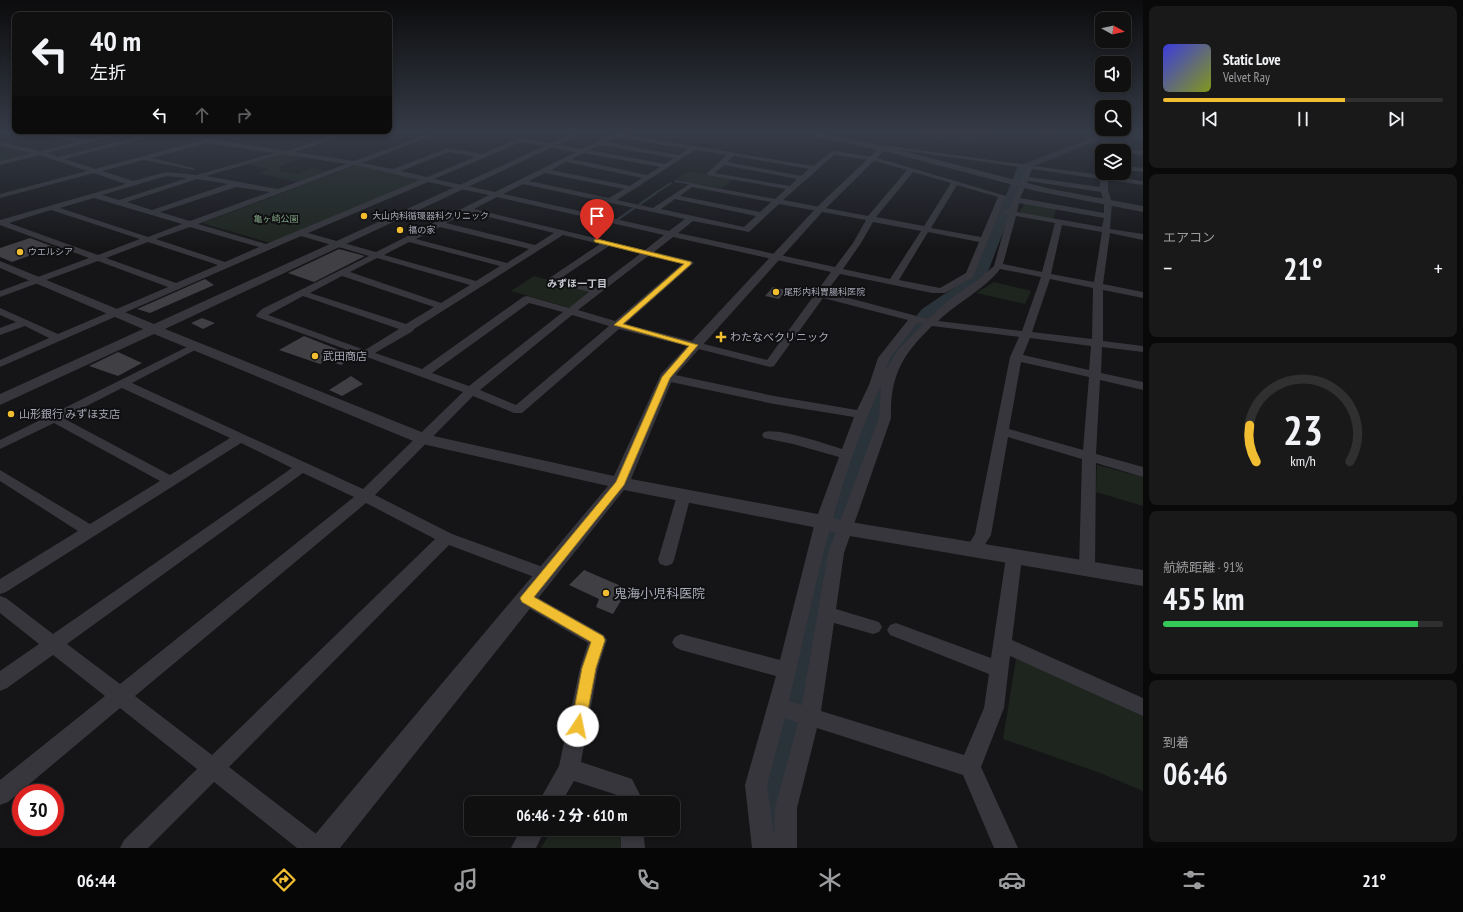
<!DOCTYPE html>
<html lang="ja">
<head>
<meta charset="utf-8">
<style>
  :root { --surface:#101011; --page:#19191a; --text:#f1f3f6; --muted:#9c9d9f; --line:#303031; --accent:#f1be32 }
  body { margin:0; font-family:"PT Sans Narrow","Noto Sans JP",sans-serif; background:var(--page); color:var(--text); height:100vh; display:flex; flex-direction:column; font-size:15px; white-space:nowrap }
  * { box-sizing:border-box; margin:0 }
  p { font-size:13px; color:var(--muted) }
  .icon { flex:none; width:22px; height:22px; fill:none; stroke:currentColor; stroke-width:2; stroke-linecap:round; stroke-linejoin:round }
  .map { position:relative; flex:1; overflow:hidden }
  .drawer { display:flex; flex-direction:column; gap:6px; padding:6px; background:#090909; width:320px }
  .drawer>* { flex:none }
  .guide { position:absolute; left:12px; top:12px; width:380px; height:122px; border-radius:8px; box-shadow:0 2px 6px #0003,0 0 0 1px var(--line); background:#101011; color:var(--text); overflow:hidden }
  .needle { width:26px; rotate:98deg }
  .controls { position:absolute; left:1095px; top:12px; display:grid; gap:8px }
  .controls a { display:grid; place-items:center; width:36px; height:36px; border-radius:8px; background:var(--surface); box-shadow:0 2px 6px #0003,0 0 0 1px var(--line); font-size:20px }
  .speed { position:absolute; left:12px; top:784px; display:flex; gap:8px; font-size:20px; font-weight:700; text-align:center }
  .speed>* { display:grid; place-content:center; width:52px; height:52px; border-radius:50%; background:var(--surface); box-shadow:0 2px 6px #0003,0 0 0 1px var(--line); line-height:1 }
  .speed .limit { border:6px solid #d22; background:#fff; color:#111 }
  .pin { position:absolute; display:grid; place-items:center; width:34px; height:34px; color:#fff; margin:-41px -17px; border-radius:50% 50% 50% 0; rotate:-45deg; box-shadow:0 0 4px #0007 }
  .pin .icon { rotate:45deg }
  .me { position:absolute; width:44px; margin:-22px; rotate:11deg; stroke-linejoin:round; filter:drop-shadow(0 0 3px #0008) }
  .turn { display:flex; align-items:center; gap:14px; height:84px; padding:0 12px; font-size:18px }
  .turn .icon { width:52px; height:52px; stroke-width:2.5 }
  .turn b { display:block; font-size:28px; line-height:34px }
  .lanes { display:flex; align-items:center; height:38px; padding:0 12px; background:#0003; justify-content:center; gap:20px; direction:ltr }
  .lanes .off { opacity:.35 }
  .big { font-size:30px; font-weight:800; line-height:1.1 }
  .drawer .tile { flex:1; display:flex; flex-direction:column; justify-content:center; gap:6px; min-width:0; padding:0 14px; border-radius:8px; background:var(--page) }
  .drawer .dial { align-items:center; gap:0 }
  .dial svg { height:104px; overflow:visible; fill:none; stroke:var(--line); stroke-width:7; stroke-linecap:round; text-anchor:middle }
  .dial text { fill:var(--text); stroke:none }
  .song { display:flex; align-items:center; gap:12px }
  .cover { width:48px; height:48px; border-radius:6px; background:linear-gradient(135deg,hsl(240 70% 55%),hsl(70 70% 35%)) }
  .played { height:4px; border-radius:2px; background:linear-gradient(90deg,var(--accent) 65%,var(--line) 65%) }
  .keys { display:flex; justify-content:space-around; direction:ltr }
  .heat { display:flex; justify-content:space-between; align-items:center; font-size:22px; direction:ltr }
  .charge { height:6px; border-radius:3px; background:linear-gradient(90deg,#34c759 91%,var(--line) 0) }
  .trip { position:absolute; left:464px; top:796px; width:216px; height:40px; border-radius:8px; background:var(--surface); box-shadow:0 2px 6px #0003,0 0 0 1px var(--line); font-weight:800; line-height:40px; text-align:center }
  .tab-bar { display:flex; height:64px; justify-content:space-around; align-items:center; background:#060607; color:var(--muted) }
  .tab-bar .icon { width:28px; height:28px }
  .tab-bar .selected { color:var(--accent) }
  .tab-bar b { font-size:18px; color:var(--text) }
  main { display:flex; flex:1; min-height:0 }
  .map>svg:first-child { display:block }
  .built { fill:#212124 }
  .green { fill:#1d251e }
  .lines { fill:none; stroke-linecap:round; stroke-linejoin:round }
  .stream-far1 { stroke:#2b333a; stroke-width:2 }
  .stream { stroke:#2b333a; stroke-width:2.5 }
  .river { fill:#2b333a; fill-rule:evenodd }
  .building { fill:#3f3f44 }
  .minor { fill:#36363c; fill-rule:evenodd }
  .tertiary { fill:#36363c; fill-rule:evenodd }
  .route { fill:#f1be32; stroke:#9d7c20 }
  .poi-dot { fill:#f1be32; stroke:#101012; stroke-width:1.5 }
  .labels { text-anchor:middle; stroke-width:4; stroke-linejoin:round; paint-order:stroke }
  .far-poi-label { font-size:9px; fill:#a7aab7; stroke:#101012; text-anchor:start }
  .far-park-label { font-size:9px; fill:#7ea282; stroke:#101012 }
  .far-neighbourhood-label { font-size:10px; font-weight:bold; fill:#c8cad3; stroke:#101012 }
  .poi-label { font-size:11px; fill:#a7aab7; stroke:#101012; text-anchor:start }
  .near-poi-label { font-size:13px; fill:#a7aab7; stroke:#101012; text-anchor:start }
</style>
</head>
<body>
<main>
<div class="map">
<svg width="1143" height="848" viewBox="0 0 1143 848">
  <rect width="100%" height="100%" fill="#151517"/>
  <g class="built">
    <polygon points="901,131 1013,131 967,146"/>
    <polygon points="1031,131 1061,131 1067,132 1050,139 1024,133"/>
  </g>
  <g class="green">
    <polygon points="15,149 35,153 0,162 0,152"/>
    <polygon points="282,153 307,156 278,167 281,168 278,170 297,174 312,168 329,172 301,183 259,173 270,169 246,164"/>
    <polygon points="357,165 424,180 274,244 202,223"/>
    <polygon points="688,171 734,179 722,188 676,180"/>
    <polygon points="1025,203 1056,208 1053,220 1018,215"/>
    <polygon points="534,276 592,292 570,308 511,291"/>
    <polygon points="994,282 1031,291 1025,304 976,293"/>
    <polygon points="1097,465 1143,477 1143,506 1096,492"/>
    <polygon points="1016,659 1143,711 1143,791 1100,773 1003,739"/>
    <polygon points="552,829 624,829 624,848 541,848"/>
  </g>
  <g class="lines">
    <g class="stream-far1">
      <polyline points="675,181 693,184"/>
      <polyline points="654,194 671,183"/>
    </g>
    <g class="stream">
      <polyline points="640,204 656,193"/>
      <polyline points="617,220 634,208"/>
      <polyline points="992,240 994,240"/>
    </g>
    <polygon class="river" points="1109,131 1121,131 1027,169 986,277 934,315 899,364 881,420 858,476 837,544 817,696 798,763 790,841 791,848 755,848 754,841 766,763 787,696 813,544 836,476 861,420 881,364 902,333 922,309 973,275 1018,166"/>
  </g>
  <g class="building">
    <polygon points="30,238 54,247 12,262 0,257 0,248"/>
    <polygon points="339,249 365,256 314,282 288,273"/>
    <polygon points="205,279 214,285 150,313 137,309"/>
    <polygon points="773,287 786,290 779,299 765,296"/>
    <polygon points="202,318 215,323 203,329 191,323"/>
    <polygon points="304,336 342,351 340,352 353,357 341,365 327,360 320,364 279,350"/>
    <polygon points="118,352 142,363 118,376 89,366"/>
    <polygon points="351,376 363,384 342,396 329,390"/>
    <polygon points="584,570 628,589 613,614 596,607 599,599 569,585"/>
  </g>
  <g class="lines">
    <g class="minor">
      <path d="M19,131H34L80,138L83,141L118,131H132L129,133L145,138L65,159L95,169L237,131H247L216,140L287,151L346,131H355L295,152L354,161L437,131H444L362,163L393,169L448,148L482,154L520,138L582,149L615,133L813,166L833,151L874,157L1006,196L973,277L945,293H932L840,274L826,292L928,319L949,300L979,279L994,266L1008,215L1001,212L1005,210H1009L1026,168L886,148L883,150L880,148L883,145L1100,175L1102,171V173H1107L1108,176L1143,181V185L1108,180V190L1112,203L1110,229L1143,234V240L1110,233L1103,284L1143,292V298L1103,290V341L1143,346V352L1102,347L1101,373L1143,382V390L1100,380L1096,454L1143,467V477L1096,463L1095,569L1093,573L1087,575L1081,573L1079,569L1082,459L1008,437L991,535L979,554L973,556L967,554L965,550L975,534L1010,357L1019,337L932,326C902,355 890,376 891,418L844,553L836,609L879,622L882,627L879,632L873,634L834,623L821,711L964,755L984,708L989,674L890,635L887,630L890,625L896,623L991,658L1006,557L1008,553L1014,551L1020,553L1022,557L1012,640L1143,698V716L1010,656L1004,708L981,767L1018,848H994L963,775L817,728L797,808V848H752L745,785L776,676L681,650L675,647L672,642L675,637L681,634L780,660L815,522L839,457L793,444L764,438L762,435L764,432C781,428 824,444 842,449L854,417L774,404L666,381L660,377L666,373L774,396L857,410L869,385L878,358L908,320L823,298L774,366L770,367L619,329L522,413H514L473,396L375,495L452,534L551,570L553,575L551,580L545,581L449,545L229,767L324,840L328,848H297L214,782L148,848H120L124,840L197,769L120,708L8,802L0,805V780L105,696L53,655L7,688L0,691V671L39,644L0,613V596L6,598L53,634L292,468L241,443L6,592L0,594V579L78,531L0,481V470L90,524L160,481L54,423L0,449V440L195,343L201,346L199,348L132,383L363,489L463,392L257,317L256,315L262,309L369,256L301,236L0,367V360L49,338L25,326L0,335V328L16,322L0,315V308L58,334L168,287L98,261L0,297V291L89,258L0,225V220L126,184L94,173L0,198V194L87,171L40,155L0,165V161L32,153L0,146V142L40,151L79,142ZM122,134L135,138L58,157L47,153ZM616,137L688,149L679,155L606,142ZM521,142L576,152L495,192L434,179ZM207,143L274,153L197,175L166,172L133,181L102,171L144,160L194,170V168L151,158ZM600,145L674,158L665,164L589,150ZM695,150L727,155L707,173V175L786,189L775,199L691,183L653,208L617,200ZM449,152L475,157L427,177L401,171ZM584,153L660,167L647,175L572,159ZM282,154L346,164L278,189L206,176ZM834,155L871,160L907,170L868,216L783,200ZM734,156L809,169L801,176L727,162ZM566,162L642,178L630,186L551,170ZM355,165L420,180L266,244L198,224ZM724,165L797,179L790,186L715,173ZM1032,169L1100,179V187L1029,177ZM913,172L951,183L924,226L876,217ZM545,173L624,189L609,198L529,181ZM166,176L187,178L119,200L102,195ZM197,179L228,184L152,210L127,202ZM1028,181L1101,192L1104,203V213L1020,198ZM428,182L489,195L376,252L308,233ZM523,184L685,219L669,231L503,194ZM957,185L998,197L981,237L931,228ZM236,187L270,192L190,221L160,212ZM692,187L771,202L760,212L680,196ZM497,197L664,235L645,250L474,209ZM94,198L182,224L148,237L60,208ZM675,199L756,216L744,227L661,209ZM1019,203L1104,218L1102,227L1017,212ZM779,204L866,220L853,243L835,267L678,233L693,221L749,232ZM51,210L140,239L98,255L9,223ZM468,212H469L554,233L535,245L446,223ZM1016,216L1055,223L1042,272L1003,264ZM873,222L921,231L890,279L843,269L861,243ZM1062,225L1102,232L1094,282L1051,274ZM190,227L259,247L225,262L156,239ZM440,227L529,249L507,263L416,239ZM928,232L979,242L966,273L940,288L899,280ZM563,235L600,244L548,279L550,281L589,292L569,308L527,296L523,297L422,369L375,353L413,331L414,329ZM673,237L831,272L767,360L625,324L694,263L692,261L654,252ZM148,242L218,265L176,283L106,258ZM409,242L500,266L476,281L384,255ZM609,246L640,254L595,288L561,278ZM648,256L682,264L615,321L578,310ZM377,258L470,285L441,303L350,272ZM1000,269L1041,277L1022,331L938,321C958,302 985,289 1000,269ZM342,276L434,307L406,324L310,293ZM1050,279L1093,288L1092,339L1032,332ZM303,296L399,329L365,350L268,315ZM529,303L563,312L469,386L432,373ZM572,315L609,326L516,405L480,390ZM917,323L923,324L897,351L885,372L890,358ZM1030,338L1091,346L1089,370L1023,355ZM1021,362L1089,377L1083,450L1009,429ZM881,386L879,418L828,553L802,705L789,701C814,595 834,485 881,386ZM122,388L230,438L170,475L63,418ZM303,473L354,497L120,684L67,644ZM366,503L435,539L212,755L135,696ZM785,718L798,723L775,808L774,836L767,785Z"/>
      <polygon points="1105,131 1115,131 1143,136 1143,140"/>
      <polygon points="1098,133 1109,138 1107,146 1143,151 1143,155 1124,152 1124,151 1101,150 1103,139 1095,135"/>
      <polygon points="1124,166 1143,168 1143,172 1124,170"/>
      <polygon points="684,490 689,491 691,495 674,560 672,564 666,566 660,564 658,560 677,495 679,491"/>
      <polygon points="526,591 604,635 607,640 598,668 581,762 632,779 644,803 621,803 617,795 574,781 561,803 538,803 559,766 580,668 588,643 520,603 517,598 520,593"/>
      <polygon points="521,829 545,829 536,848 511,848"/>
      <polygon points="621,829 643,829 645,848 621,848"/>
    </g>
    <polygon class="tertiary" points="578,131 587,131 165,329 429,435 614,476 661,374 818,206 877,150 801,133 801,131 813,131 883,146 1051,189 1143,206 1143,212 1036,191 884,151 824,210 673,378 631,479 823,515 844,521 1143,570 1143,586 844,535 823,529 624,490 340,848 308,848 312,838 608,486 418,443 154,334 0,405 0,394 143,329 0,268 0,261 154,324"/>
  </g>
  <linearGradient id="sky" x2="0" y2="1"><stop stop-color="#0c0c0d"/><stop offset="0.53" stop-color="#353b47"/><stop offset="1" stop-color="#353b47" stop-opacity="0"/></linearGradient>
  <rect width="1143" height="249" fill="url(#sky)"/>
  <polygon class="route" points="597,239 691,262 691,264 623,324 698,345 670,378 624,485 534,597 603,636 605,640 596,668 585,726 583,730 578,732 573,730 571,726 582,668 591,642 522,602 520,598 616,482 662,377 689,346 614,325 684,264 595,242 594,240"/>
  <g class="poi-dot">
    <circle cx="364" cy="216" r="4"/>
    <circle cx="400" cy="230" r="4"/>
    <circle cx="20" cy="252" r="4"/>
    <circle cx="776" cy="292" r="4"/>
    <path d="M719 331h4v4h4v4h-4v4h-4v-4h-4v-4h4z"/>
    <circle cx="315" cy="356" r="4"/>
    <circle cx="11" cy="414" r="4"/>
    <circle cx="606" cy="593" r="4"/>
  </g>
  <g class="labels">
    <g class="far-poi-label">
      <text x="372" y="219">大山内科循環器科クリニック</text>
      <text x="408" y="233">福の家</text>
      <text x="28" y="255">ウエルシア</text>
      <text x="784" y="295">尾形内科胃腸科医院</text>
    </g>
    <g class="far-park-label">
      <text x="276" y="222">亀ヶ崎公園</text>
    </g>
    <g class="far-neighbourhood-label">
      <text x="577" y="287">みずほ一丁目</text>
    </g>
    <g class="poi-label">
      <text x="730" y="341">わたなべクリニック</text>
      <text x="323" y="360">武田商店</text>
      <text x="19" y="418">山形銀行 みずほ支店</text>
    </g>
    <g class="near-poi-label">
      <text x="614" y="598">鬼海小児科医院</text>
    </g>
  </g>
</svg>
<div class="controls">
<a><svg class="needle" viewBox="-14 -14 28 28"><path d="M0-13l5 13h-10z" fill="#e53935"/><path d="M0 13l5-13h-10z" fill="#9c9d9f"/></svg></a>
<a><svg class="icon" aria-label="sound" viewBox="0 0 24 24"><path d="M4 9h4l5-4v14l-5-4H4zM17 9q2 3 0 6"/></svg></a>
<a><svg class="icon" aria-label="search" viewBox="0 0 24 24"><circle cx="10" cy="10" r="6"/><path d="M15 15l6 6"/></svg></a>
<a><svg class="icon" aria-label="layers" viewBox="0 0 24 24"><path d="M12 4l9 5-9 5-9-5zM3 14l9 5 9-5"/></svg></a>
</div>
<div class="speed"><div class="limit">30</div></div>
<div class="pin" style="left:597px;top:240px;background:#d93025"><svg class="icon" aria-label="arrive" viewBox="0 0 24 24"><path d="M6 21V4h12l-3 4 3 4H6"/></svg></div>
<svg class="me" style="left:578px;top:726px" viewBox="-20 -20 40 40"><circle r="19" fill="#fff"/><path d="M0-13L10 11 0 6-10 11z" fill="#f1be32"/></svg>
<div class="trip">06:46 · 2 分 · 610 m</div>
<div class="guide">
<div class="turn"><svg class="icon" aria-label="left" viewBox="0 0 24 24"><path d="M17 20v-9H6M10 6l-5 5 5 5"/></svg><div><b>40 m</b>左折</div></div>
<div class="lanes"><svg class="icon" aria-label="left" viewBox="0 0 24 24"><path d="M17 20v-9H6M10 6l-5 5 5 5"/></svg><svg class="icon off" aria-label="ahead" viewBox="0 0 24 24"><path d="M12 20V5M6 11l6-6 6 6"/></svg><svg class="icon off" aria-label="right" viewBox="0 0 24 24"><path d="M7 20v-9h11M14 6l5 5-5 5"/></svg></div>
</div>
</div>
<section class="drawer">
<div class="tile">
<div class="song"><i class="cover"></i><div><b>Static Love</b><p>Velvet Ray</p></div></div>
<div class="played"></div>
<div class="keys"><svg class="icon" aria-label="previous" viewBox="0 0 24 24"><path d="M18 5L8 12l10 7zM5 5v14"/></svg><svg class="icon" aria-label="pause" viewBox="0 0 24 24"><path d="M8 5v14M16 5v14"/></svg><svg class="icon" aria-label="next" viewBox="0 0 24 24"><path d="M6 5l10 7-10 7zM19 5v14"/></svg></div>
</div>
<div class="tile"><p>エアコン</p>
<div class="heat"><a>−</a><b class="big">21°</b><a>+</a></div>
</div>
<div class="tile dial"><svg viewBox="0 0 100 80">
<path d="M14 69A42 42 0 1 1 86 69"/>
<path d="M14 69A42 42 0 0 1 9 41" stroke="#f1be32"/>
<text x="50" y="56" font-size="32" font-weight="700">23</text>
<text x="50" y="72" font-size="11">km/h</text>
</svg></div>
<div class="tile"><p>航続距離 · 91%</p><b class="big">455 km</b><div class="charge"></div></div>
<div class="tile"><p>到着</p><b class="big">06:46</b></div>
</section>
</main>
<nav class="tab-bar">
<b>06:44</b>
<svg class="icon selected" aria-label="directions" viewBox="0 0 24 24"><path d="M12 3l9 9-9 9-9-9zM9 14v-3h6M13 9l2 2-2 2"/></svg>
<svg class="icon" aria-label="music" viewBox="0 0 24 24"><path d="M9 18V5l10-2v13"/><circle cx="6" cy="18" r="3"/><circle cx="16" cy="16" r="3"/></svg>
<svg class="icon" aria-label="phone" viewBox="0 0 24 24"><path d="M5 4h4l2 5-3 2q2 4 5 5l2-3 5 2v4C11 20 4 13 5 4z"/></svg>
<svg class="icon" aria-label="climate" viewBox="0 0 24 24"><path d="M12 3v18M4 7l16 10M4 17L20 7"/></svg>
<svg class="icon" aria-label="car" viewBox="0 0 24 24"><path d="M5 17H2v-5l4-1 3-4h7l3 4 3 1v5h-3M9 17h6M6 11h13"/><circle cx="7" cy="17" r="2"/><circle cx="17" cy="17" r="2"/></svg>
<svg class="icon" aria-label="filters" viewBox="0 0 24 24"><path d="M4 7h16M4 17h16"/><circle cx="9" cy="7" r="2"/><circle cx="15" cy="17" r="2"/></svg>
<b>21°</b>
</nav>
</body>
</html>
